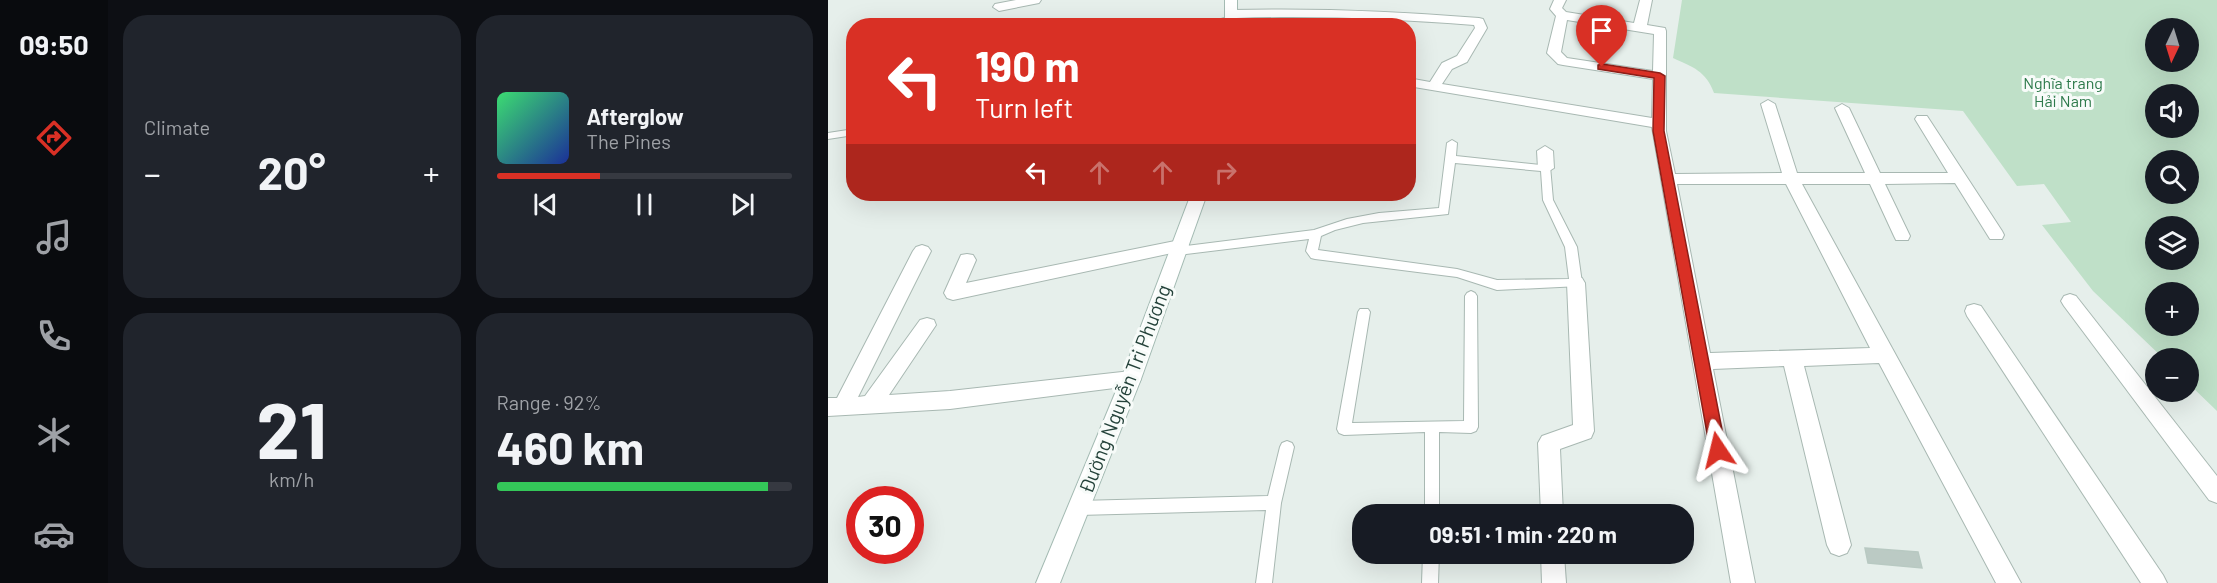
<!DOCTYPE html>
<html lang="en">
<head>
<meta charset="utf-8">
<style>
  :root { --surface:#171b24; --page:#20242c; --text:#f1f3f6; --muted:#9ea1a6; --line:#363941; --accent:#d93025 }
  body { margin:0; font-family:Barlow,sans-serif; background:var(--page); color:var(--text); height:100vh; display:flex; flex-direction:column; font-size:22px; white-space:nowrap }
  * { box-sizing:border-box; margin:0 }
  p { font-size:20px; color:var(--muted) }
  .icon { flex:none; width:33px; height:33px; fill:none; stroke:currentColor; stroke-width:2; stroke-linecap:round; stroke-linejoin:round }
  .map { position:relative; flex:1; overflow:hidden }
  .side { display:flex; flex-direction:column; gap:15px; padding:15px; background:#0d0f14; width:720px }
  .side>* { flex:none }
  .hud { position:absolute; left:18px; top:18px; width:570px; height:183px; border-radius:24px; box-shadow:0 6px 24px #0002; background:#d93025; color:#fff; overflow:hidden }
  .needle { width:39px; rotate:184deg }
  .buttons { position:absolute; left:1317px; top:18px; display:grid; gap:12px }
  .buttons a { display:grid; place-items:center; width:54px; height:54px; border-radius:50%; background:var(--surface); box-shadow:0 6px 24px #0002; font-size:30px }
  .speed { position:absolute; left:18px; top:486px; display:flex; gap:12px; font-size:30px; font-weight:700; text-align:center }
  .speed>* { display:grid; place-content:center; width:78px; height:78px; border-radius:50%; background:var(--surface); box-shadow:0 6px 24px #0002; line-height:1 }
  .speed .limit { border:9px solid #d22; background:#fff; color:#111 }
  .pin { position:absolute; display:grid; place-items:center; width:51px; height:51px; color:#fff; margin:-62px -26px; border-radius:50% 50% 50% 0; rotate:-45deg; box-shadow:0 0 6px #0007 }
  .pin .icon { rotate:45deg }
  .me { position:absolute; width:66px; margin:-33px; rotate:350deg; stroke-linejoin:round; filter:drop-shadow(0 0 4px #0008) }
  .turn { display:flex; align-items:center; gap:21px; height:126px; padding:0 30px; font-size:27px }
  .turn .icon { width:78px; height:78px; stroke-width:2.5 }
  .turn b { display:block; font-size:42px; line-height:51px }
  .lanes { display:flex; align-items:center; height:57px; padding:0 30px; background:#0003; justify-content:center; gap:30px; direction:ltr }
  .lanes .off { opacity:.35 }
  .big { font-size:45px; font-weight:700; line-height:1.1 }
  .side .tile { flex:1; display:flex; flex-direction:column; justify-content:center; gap:9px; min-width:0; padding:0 21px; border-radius:24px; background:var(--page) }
  .side .dial { align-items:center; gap:0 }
  .dial b { font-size:78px; line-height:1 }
  .song { display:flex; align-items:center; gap:18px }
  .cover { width:72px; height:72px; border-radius:9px; background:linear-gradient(135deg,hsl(140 70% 55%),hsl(230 70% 35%)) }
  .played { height:6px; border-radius:3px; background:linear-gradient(90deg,var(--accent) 35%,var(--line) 35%) }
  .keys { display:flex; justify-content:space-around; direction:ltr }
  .heat { display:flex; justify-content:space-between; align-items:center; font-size:33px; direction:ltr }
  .charge { height:9px; border-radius:4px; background:linear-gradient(90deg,#34c759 92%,var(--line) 0) }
  .side .tiles { flex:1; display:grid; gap:15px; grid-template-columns:repeat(2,1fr) }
  .trip { position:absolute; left:524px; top:504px; width:342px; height:60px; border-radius:24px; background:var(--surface); box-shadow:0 6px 24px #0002; font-weight:700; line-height:60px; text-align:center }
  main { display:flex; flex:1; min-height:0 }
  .tab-bar { display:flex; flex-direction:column; width:108px; justify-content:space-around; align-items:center; background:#090b0e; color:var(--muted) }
  .tab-bar .icon { width:42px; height:42px }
  .tab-bar .current { color:var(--accent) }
  .tab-bar b { font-size:27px; color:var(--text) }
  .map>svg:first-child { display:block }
  .green { fill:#bfe0c8; fill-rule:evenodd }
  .building { fill:#bbcac4; stroke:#b8c9c2; stroke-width:1.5 }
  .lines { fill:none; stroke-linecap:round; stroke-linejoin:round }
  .lane-casing { stroke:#a8b8b2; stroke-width:2 }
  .street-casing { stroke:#a8b8b2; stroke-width:2 }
  .secondary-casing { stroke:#a4bbb3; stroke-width:2 }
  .lane { fill:#fff; fill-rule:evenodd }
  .street { fill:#fff; fill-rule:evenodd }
  .secondary { fill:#fff; fill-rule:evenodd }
  .route { fill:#d93025; stroke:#8d1f18; stroke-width:1.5 }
  .labels { text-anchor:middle; stroke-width:6; stroke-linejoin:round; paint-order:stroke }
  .far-park-label { font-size:16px; fill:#2d7a4b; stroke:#f7fbf9 }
  .street-label { font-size:20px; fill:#24423a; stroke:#f7fbf9 }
</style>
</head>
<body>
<main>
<nav class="tab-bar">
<b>09:50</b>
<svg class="icon current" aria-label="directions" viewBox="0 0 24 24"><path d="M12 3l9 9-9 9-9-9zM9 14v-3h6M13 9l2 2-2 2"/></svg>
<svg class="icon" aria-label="music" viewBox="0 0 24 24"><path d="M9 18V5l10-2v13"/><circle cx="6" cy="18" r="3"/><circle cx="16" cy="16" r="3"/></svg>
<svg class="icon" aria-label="phone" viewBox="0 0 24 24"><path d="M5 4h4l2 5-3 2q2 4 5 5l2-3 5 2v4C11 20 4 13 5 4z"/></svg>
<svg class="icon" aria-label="climate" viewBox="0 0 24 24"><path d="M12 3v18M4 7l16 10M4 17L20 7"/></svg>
<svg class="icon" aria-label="car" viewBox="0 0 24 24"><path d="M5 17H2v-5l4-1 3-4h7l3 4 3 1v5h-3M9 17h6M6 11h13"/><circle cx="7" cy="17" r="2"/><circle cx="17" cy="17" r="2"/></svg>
</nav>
<section class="side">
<div class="tiles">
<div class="tile"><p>Climate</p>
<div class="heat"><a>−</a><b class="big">20°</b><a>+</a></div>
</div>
<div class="tile">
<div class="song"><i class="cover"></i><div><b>Afterglow</b><p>The Pines</p></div></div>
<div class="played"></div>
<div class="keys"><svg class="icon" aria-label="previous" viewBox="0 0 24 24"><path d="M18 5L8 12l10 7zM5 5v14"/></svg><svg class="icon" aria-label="pause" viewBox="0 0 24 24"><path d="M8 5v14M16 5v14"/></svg><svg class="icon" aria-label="next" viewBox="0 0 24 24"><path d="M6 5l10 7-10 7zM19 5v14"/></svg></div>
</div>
<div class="tile dial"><b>21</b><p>km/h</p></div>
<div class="tile"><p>Range · 92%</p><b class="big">460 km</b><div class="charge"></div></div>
</div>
</section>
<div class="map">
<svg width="1389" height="583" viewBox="0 0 1389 583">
  <rect width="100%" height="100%" fill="#e6efeb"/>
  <path class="green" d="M854,0H1389V411L1361,384L1360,358H1335L1265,291L1214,225L1243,222L1216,184L1189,186L1135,111L886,93C878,71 865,67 845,58ZM1328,28H1360V62H1328ZM1360,94V128H1328V94ZM1360,160V194H1328V160ZM1328,226H1360V260H1328ZM1328,292H1360V326H1328Z"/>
  <polygon class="building" points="1037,548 1090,552 1094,568 1040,563"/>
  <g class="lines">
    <defs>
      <g id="lane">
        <polygon points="26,129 26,135 0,139 0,133"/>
        <path d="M624,140L629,143L628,156L722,166L725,200L749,247L754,283L752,286L669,290L629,277L487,259L483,258L478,251L481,239L350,255L344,251L350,247L486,230L519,219L551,213L611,208L619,143ZM627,163L713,171L715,200L737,247L741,279L669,280L629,269L490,250L493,236L507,230L535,223L620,214Z"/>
        <polygon points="643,291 647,293 649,296 650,427 648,431 643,433 611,432 611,514 597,514 597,432 516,435 511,433 509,429 530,312 532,309 540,309 542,312 524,423 636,421 637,296 639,293"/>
        <polygon points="459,441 464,443 466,447 453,503 444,583 428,583 438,510 251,515 246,513 244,508 246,503 251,501 440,496 452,447 454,443"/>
        <polygon points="595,554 611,554 610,583 594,583"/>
      </g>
      <g id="street">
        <polygon points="188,0 213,0 211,3 171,11 165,7 167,4"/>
        <path d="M726,0H738L734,8L738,12L806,23L812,0H824L819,25L837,28L838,31V131L847,174L954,173L933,104L940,100L947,104L969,173H1037L1007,108L1014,104L1021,108L1052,173H1120L1087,119L1089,116H1099L1174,231L1176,235L1174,239H1162L1127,183L1057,184L1082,236L1080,240H1068L1066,236L1042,184H974L1193,583H1168L1051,363L976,366L1023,545L1019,553L1011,556L1003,553L999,545L956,366L885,369L927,583H903L824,127L580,86V78L602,82L614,63L629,56L647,28L646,25C566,19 488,15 408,18L407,23L395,26H369L400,17L397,14L403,10C486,8 568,11 651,18L655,19L659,28L639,62L624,69L614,84L824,118L825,79L735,65L730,64L719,53L728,16L722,9ZM739,20L826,34L825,71L739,58L733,52ZM849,184H958L1042,348L882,353Z"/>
        <polygon points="717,146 725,151 726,168 718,173 710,168 709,151"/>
        <polygon points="352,240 358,242 361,246 358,250 125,300 119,298 116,293 133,255 139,254 145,255 148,260 138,283"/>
        <polygon points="94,245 100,247 103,251 30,397 37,396 92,320 99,318 106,320 108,325 61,395 122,391 303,371 310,373 313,379 310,385 122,409 0,416 0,398 9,398 85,251 88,247"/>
        <polygon points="748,276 754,278 757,283 766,431 763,438 732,449 735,514 713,514 710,443 714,436 745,425 739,283 742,278"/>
        <polygon points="1242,294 1248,296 1389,476 1389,503 1381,500 1236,306 1233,301 1236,296"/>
        <polygon points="1146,304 1153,306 1335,575 1339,583 1313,583 1139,316 1137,311 1139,306"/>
        <polygon points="713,554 736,554 738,583 714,583"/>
      </g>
      <g id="secondary">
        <rect x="397" y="0" width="12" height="26"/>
        <polygon points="363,194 379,194 313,379 232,583 208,583 293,379"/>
      </g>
    </defs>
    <use href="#lane" class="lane-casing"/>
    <use href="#street" class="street-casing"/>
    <use href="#secondary" class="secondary-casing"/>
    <use href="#lane" class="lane"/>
    <use href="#street" class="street"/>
    <use href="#secondary" class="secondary"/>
  </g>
  <polygon class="route" points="774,64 832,73 837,76 836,131 898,450 895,455 890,457 884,455 882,450 825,131 826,78 770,69 770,65"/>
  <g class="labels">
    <g class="far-park-label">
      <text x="1235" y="89">Nghĩa trang<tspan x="1235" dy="18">Hải Nam</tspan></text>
    </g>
    <g class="street-label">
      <text transform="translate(297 389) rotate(-69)" y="7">Đường Nguyễn Tri Phương</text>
    </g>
  </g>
</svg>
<div class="buttons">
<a><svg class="needle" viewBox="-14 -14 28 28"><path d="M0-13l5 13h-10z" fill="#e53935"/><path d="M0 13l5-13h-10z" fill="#9ea1a6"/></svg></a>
<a><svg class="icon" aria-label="sound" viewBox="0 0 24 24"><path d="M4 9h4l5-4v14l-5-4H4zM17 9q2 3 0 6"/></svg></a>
<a><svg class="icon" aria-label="search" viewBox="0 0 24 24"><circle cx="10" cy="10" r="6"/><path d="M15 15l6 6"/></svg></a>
<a><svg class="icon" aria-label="layers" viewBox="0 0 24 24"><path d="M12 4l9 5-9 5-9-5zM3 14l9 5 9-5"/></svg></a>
<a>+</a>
<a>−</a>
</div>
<div class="speed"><div class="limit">30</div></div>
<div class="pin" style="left:774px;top:67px;background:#d93025"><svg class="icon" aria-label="arrive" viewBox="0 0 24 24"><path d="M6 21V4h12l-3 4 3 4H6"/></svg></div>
<svg class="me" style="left:890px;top:450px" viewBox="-20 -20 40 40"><path d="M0-17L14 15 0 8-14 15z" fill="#d93025" stroke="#fff" stroke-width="4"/></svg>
<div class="trip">09:51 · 1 min · 220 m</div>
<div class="hud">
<div class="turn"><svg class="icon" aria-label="left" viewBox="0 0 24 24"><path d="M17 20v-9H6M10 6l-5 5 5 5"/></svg><div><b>190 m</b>Turn left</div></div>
<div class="lanes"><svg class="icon" aria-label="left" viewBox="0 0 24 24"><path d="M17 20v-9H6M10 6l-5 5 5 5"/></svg><svg class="icon off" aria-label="ahead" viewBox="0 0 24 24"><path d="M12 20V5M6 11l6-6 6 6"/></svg><svg class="icon off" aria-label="ahead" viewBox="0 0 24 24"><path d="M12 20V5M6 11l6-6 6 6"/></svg><svg class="icon off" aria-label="right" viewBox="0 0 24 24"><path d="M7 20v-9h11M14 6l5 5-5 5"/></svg></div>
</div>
</div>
</main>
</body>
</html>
